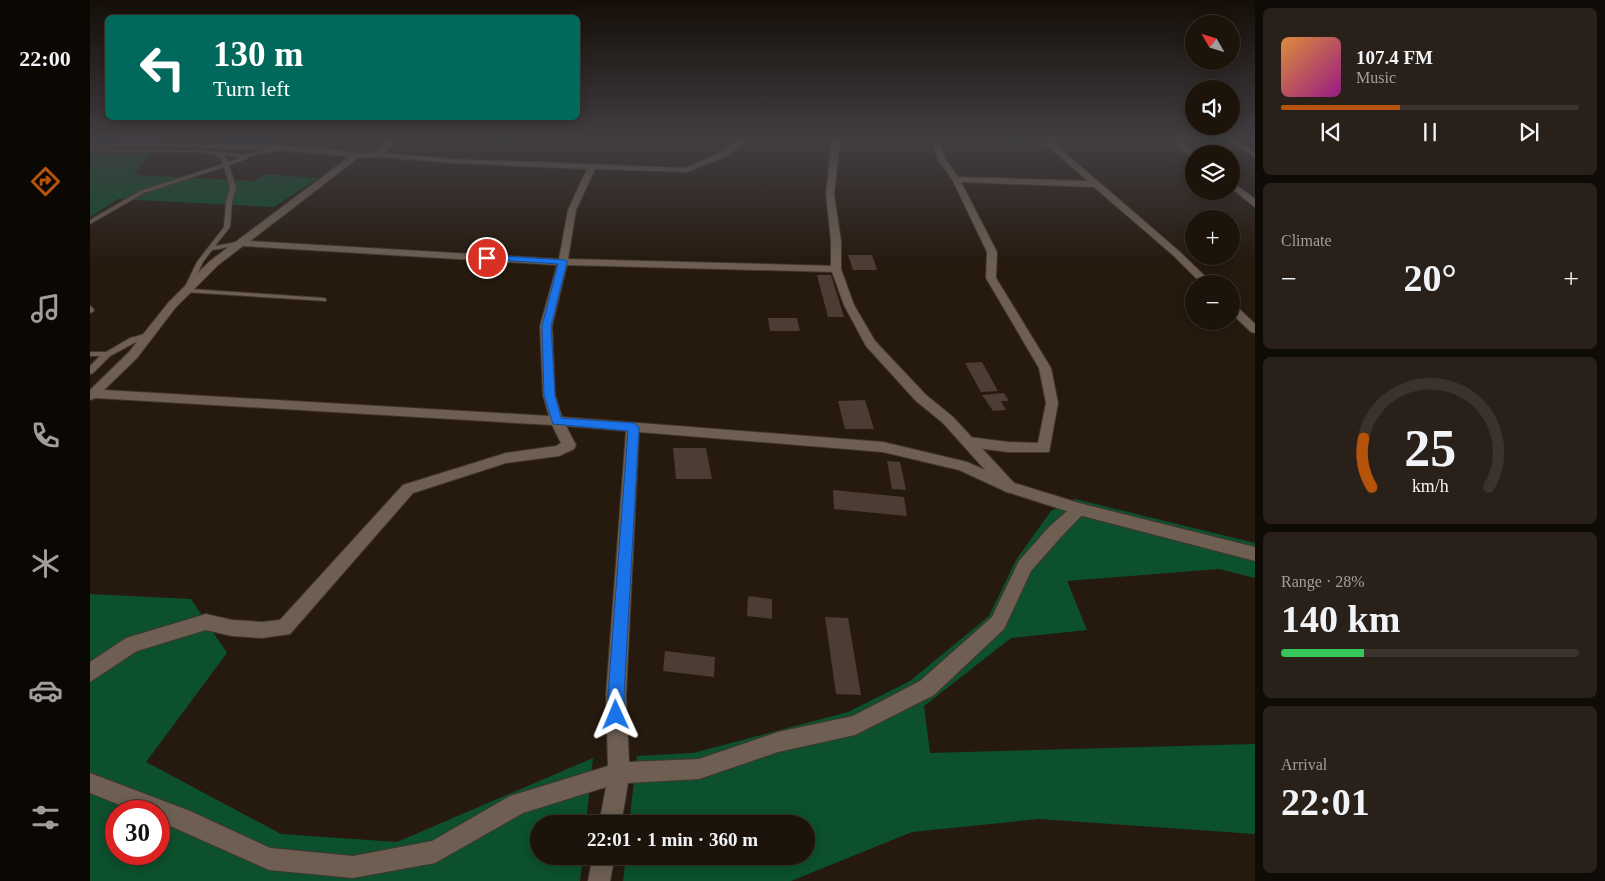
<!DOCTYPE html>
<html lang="en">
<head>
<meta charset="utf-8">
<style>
  :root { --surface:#1c140b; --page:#292119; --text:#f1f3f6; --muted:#a09e9d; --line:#3a332c; --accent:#b45309 }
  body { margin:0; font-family:"Times New Roman",serif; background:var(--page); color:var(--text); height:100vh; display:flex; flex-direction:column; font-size:19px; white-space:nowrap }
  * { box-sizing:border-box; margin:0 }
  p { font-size:16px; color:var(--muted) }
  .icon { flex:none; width:28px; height:28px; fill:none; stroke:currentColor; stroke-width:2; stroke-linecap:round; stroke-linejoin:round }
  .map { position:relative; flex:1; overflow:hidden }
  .sheet { display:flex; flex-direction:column; gap:8px; padding:8px; background:#0f0b06; width:350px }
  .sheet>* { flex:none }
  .hud { position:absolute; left:15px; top:15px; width:475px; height:105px; border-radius:8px; box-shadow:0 2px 12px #0003,0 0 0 1px var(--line); background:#00695c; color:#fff; overflow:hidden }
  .needle { width:32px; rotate:309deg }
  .buttons { position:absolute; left:1095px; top:15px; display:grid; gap:10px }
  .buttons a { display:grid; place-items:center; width:55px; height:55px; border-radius:50%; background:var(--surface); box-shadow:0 2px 12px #0003,0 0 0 1px var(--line); font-size:25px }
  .speed { position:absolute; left:15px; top:800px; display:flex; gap:10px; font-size:25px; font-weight:700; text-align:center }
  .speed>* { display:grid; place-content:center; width:65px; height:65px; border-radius:50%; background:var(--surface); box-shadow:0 2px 12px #0003,0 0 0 1px var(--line); line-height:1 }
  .speed .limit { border:8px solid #d22; background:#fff; color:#111 }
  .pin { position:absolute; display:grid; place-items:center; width:42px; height:42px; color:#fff; margin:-21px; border:2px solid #fff; border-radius:50%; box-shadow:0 1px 5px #0007 }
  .me { position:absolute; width:55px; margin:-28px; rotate:359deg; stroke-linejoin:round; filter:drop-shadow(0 0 4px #0008) }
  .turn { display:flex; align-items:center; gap:18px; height:105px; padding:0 25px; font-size:22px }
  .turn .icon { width:65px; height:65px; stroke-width:2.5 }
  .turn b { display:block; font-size:35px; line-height:42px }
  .big { font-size:38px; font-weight:800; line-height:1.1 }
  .sheet .widget { flex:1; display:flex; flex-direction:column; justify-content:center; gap:8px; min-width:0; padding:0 18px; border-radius:8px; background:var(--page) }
  .sheet .dial { align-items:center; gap:0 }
  .dial svg { height:130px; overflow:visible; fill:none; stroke:var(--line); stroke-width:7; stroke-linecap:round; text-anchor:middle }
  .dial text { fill:var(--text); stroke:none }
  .song { display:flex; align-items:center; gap:15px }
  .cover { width:60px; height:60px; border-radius:8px; background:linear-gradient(135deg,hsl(30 70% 55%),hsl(310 70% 35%)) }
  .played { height:5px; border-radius:2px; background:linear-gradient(90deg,var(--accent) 40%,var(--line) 40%) }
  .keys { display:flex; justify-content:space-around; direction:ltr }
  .heat { display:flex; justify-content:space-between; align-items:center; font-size:28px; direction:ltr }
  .charge { height:8px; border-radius:4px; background:linear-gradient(90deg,#34c759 28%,var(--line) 0) }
  .trip { position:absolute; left:440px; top:815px; width:285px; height:50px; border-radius:25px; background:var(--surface); box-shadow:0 2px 12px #0003,0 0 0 1px var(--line); font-weight:800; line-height:50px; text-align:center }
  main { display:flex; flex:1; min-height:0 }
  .tabs { display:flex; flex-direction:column; width:90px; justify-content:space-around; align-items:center; background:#0b0804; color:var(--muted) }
  .tabs .icon { width:35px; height:35px }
  .tabs .selected { color:var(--accent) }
  .tabs b { font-size:22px; color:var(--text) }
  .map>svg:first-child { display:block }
  .green { fill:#0c502d; fill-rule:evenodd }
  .building { fill:#4c3c33 }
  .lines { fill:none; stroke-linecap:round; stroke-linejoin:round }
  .service-casing { stroke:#403630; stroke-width:2 }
  .minor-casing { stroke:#403630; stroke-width:2 }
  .tertiary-casing { stroke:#403630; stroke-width:2 }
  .service { fill:#6e5f52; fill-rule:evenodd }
  .minor { fill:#6e5f52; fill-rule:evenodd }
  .tertiary { fill:#6e5f52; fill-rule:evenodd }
  .route { fill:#1a73e8; stroke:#114b97 }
</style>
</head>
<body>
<main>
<nav class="tabs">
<b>22:00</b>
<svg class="icon selected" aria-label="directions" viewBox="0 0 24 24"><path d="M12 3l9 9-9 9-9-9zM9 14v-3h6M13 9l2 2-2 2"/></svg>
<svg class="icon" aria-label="music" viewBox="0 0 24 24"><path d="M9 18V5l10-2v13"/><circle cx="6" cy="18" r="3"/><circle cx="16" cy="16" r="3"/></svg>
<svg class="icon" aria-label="phone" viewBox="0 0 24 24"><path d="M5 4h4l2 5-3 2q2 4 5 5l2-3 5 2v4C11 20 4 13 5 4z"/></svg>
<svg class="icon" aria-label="climate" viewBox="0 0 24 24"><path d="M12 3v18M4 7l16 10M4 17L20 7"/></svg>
<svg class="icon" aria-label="car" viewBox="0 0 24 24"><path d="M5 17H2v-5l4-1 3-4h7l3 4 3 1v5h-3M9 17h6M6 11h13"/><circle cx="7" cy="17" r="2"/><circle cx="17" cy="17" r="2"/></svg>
<svg class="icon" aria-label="filters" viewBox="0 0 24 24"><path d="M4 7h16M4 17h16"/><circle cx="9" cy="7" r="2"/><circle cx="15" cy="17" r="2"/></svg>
</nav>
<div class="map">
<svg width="1165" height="881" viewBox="0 0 1165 881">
  <rect width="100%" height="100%" fill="#261a0f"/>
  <g class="green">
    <polygon points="0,139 185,139 180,143 75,139 64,147 44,175 164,181 174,174 228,178 184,207 28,199 0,217"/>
    <polygon points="985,499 1165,543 1165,578 1129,569 977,581 997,630 921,638 834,706 840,753 1165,744 1165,834 949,819 822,832 701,881 533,881 536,856 716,856 716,824 539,824 547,756 603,753 758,712 820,681 899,616 926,560 961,511"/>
    <path d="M0,594L101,599L137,653L56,762L191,834L307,842L503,758L496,824H449V856H493L490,881H0ZM26,811H69V854H26Z"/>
  </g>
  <g class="building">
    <polygon points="758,255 782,255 787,270 763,270"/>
    <polygon points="727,275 741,275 754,317 738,317"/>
    <polygon points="678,318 707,318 710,331 680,331"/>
    <polygon points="892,362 908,391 891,392 875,363"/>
    <polygon points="914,393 919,401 911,401 916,410 903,411 892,395"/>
    <polygon points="775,400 784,429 755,429 748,401"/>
    <polygon points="583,448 616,448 622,479 586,479"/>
    <polygon points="797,461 810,462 816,490 802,489"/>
    <polygon points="743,490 814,497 817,516 744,509"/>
    <polygon points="658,596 682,599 682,619 657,616"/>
    <polygon points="735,617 758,618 771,695 746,694"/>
    <polygon points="575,651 625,657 624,677 573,671"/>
  </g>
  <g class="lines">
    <defs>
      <g id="service">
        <path d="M190,139H195L183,148L194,147V149L156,157L157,159L139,165L146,187L142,202L140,227L125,246L152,241L155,243L152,245L122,250L113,262L100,289L234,298L236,299V301L94,292L93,291L107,262L134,227L136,202L140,187L134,167L54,193L0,224V220L50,191L133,164C130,153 120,154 110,152H0V150H110L153,155L179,149L178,147ZM133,155L152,157L138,162L136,158Z"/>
        <polygon points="0,306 3,308 4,311 0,313"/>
        <polygon points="58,333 61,333 61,337 46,342 20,356 3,373 0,374 0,366 10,356 0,356 0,352 16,352 40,338"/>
      </g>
      <g id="minor">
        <path d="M294,139H302L304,142L294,153L363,159L596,168L633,151L650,139H659L639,155L597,172L505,169L486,210L478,259L746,266L751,269L746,272L477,265L462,326L465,395L472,417L793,442L877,462L924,483L926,487L924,491L919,493L869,470L793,452L549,432L536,695L539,762L609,759L688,732L763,716L830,681L902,617L929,561L959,527L984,505L989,503L994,505L997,509L994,513L971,537L941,571L914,629L844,695L765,735L688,752L609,779L538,783L531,824H509L516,787L433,813L345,863L263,878L179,870L69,821V811H45L0,793V773L100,811L180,848L263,856L342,841L420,796L518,766L516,695L536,431L476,426L486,445L484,449L469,456L416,463L323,493L200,634L172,638L142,636L116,630L47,651L0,682V662L36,638L116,614L142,620L172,622L190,620L313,485L416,453L466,446L471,443L462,425L6,398L0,400V390L39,352L78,303L120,261L259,157C227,152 194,151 160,149C107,147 54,146 0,148V144C71,140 142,144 214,147C238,148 261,154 286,153L296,142ZM288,157L363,163L497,169L478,210L469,259L160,241L268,158ZM153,246L467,265L450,326L453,395L459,416L14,390L47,358L86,307L128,265Z"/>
        <polygon points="841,139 849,139 856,160 868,177 998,181 950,139 959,139 1090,252 1123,284 1112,284 1084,256 1004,187 871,182 907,252 906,278 961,368 968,403 959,452 918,452 879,447 874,446 872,442 874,438 879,437 918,442 948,443 956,403 949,368 896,278 897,252 862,179 848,160"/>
        <polygon points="1078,139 1087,139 1107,154 1104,154 1104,157 1101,157"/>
        <polygon points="1135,139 1145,139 1165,152 1165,157"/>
        <polygon points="1141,181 1165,199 1165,207 1141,188"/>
        <polygon points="1141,304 1145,305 1165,324 1165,333 1161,332 1141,313"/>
        <polygon points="503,856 525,856 520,881 498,881"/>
      </g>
      <polygon id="tertiary" points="742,139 750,139 744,194 751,241 751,269 764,305 785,341 836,395 863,417 924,483 989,503 1165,547 1165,561 989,515 914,491 853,423 826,401 776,346 754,305 741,269 741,241 736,194"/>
    </defs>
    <use href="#service" class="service-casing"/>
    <use href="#minor" class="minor-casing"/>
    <use href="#tertiary" class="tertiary-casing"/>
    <use href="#service" class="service"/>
    <use href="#minor" class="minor"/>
    <use href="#tertiary" class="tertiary"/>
  </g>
  <linearGradient id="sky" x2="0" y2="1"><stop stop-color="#150e08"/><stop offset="0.53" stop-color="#413e42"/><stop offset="1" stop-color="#413e42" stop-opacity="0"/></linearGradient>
  <rect width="1165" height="263" fill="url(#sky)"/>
  <polygon class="route" points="397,255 476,260 477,262 461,326 465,395 471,418 544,423 549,427 534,695 535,715 532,720 526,723 521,720 518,715 518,695 538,431 463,424 454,395 452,326 468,264 394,259 393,258"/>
</svg>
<div class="buttons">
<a><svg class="needle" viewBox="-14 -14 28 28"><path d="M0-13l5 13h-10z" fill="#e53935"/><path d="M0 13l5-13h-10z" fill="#a09e9d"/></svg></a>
<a><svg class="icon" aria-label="sound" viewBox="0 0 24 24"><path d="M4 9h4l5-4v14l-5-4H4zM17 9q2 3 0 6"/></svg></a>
<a><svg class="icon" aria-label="layers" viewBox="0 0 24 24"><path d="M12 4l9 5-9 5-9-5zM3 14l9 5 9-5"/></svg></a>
<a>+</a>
<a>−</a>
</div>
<div class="speed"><div class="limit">30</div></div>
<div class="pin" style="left:397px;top:258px;background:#d93025"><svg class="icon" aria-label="arrive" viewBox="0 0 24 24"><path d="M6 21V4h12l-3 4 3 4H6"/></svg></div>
<svg class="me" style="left:526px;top:715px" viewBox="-20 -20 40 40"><path d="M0-17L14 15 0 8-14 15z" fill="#1a73e8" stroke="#fff" stroke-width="4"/></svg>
<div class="trip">22:01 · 1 min · 360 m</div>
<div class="hud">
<div class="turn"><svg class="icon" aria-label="left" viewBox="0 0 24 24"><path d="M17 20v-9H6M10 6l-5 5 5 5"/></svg><div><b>130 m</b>Turn left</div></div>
</div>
</div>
<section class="sheet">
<div class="widget">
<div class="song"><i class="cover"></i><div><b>107.4 FM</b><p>Music</p></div></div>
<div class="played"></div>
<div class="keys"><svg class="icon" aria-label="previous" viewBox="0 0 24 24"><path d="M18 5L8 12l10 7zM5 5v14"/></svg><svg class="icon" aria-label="pause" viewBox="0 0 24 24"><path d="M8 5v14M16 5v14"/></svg><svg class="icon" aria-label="next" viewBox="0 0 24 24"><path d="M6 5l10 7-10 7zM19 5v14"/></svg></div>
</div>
<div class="widget"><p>Climate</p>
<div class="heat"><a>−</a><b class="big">20°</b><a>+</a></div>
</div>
<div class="widget dial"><svg viewBox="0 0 100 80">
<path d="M14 69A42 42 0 1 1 86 69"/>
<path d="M14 69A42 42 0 0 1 9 39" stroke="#b45309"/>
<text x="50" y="56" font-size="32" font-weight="700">25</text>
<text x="50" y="72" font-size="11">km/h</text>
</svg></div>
<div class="widget"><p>Range · 28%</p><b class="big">140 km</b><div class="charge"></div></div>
<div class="widget"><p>Arrival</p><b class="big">22:01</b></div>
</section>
</main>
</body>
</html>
